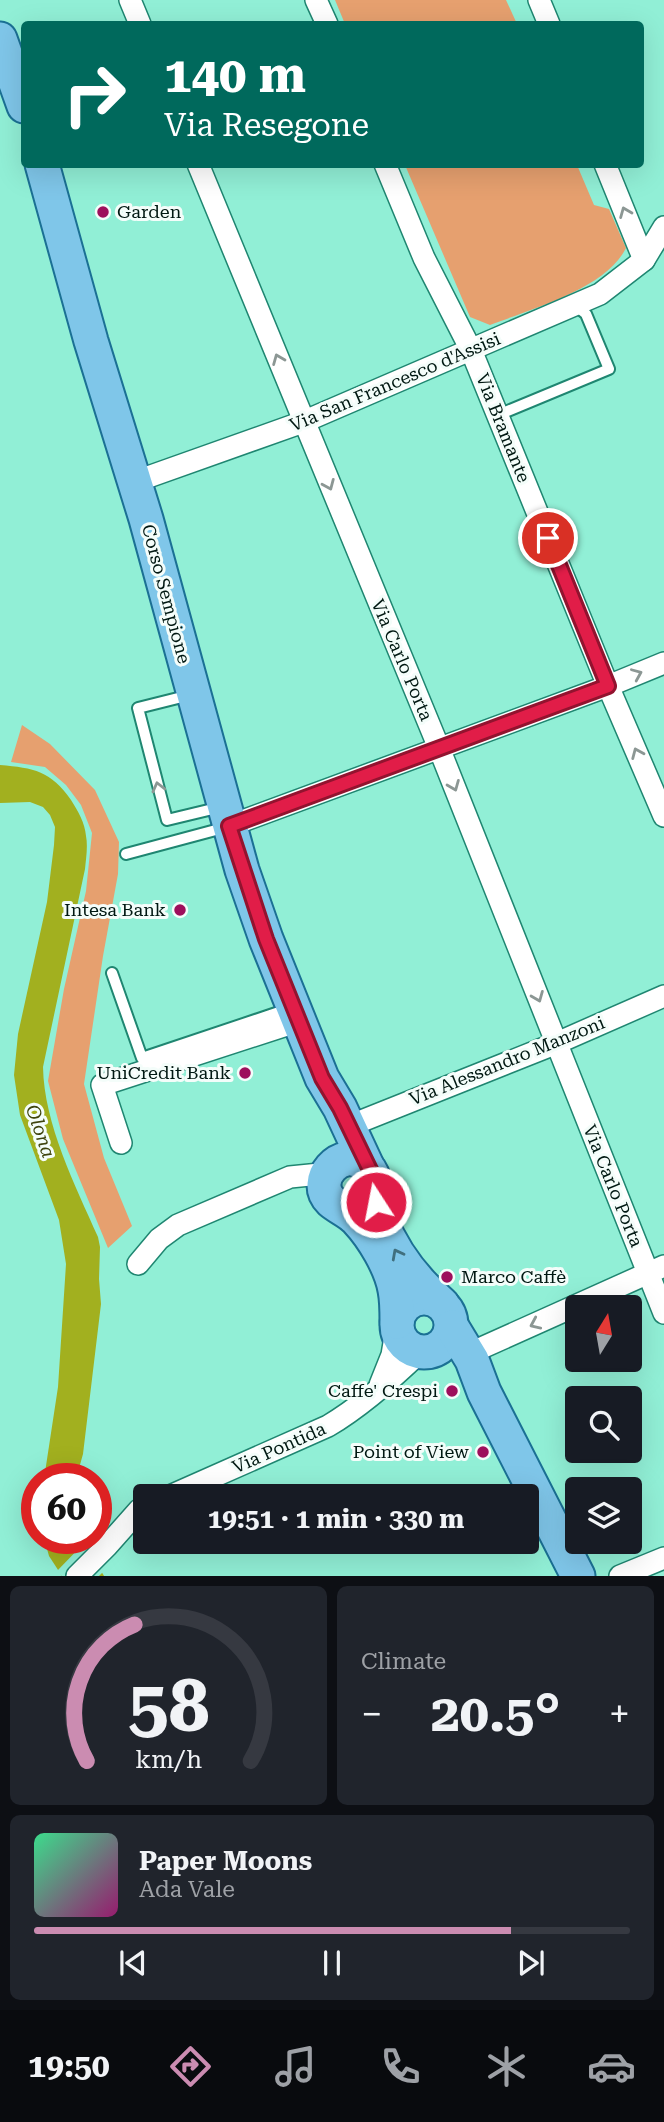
<!DOCTYPE html>
<html lang="en">
<head>
<meta charset="utf-8">
<style>
  :root { --surface:#171b24; --page:#20242c; --text:#f1f3f6; --muted:#9ea1a6; --line:#363941; --accent:#cb8cb1 }
  body { margin:0; font-family:"Roboto Serif",serif; background:var(--page); color:var(--text); height:100vh; display:flex; flex-direction:column; font-size:26px; white-space:nowrap }
  * { box-sizing:border-box; margin:0 }
  p { font-size:23px; color:var(--muted) }
  .icon { flex:none; width:38px; height:38px; fill:none; stroke:currentColor; stroke-width:2; stroke-linecap:round; stroke-linejoin:round }
  .map { position:relative; height:1576px; overflow:hidden }
  .details { display:flex; flex-direction:column; gap:10px; padding:10px; background:#0d0f14; flex:1 }
  .details>* { flex:none }
  .guide { position:absolute; left:21px; top:21px; width:623px; height:147px; border-radius:7px; box-shadow:0 7px 28px #0002; background:#00695c; color:#fff; overflow:hidden }
  .needle { width:46px; rotate:11deg }
  .tools { position:absolute; left:565px; top:1295px; display:grid; gap:14px }
  .tools a { display:grid; place-items:center; width:77px; height:77px; border-radius:7px; background:var(--surface); box-shadow:0 7px 28px #0002; font-size:35px }
  .speed { position:absolute; left:21px; top:1463px; display:flex; gap:14px; font-size:35px; font-weight:700; text-align:center }
  .speed>* { display:grid; place-content:center; width:91px; height:91px; border-radius:50%; background:var(--surface); box-shadow:0 7px 28px #0002; line-height:1 }
  .speed .limit { border:10px solid #d22; background:#fff; color:#111 }
  .pin { position:absolute; display:grid; place-items:center; width:60px; height:60px; color:#fff; margin:-30px; border:4px solid #fff; border-radius:50%; box-shadow:0 2px 7px #0007 }
  .me { position:absolute; width:77px; margin:-38px; rotate:349deg; stroke-linejoin:round; filter:drop-shadow(0 0 5px #0008) }
  .turn { display:flex; align-items:center; gap:24px; height:147px; padding:0 28px; font-size:32px }
  .turn .icon { width:91px; height:91px; stroke-width:2.5 }
  .turn b { display:block; font-size:49px; line-height:60px }
  .big { font-size:52px; font-weight:700; line-height:1.1 }
  .details .widget { flex:1; display:flex; flex-direction:column; justify-content:center; gap:10px; min-width:0; padding:0 24px; border-radius:10px; background:var(--page) }
  .details .dial { align-items:center; gap:0 }
  .dial svg { height:182px; overflow:visible; fill:none; stroke:var(--line); stroke-width:7; stroke-linecap:round; text-anchor:middle }
  .dial text { fill:var(--text); stroke:none }
  .song { display:flex; align-items:center; gap:21px }
  .cover { width:84px; height:84px; border-radius:10px; background:linear-gradient(135deg,hsl(150 70% 55%),hsl(320 70% 35%)) }
  .played { height:7px; border-radius:4px; background:linear-gradient(90deg,var(--accent) 80%,var(--line) 80%) }
  .keys { display:flex; justify-content:space-around; direction:ltr }
  .heat { display:flex; justify-content:space-between; align-items:center; font-size:38px; direction:ltr }
  .details .tiles { flex:1; display:grid; gap:10px; grid-template-columns:1fr 1fr }
  .widget:last-child { grid-column:span 2 }
  .trip { position:absolute; left:133px; top:1484px; width:406px; height:70px; border-radius:7px; background:var(--surface); box-shadow:0 7px 28px #0002; font-weight:700; line-height:70px; text-align:center }
  .dock { display:flex; height:112px; justify-content:space-around; align-items:center; background:#090b0e; color:var(--muted) }
  .dock .icon { width:49px; height:49px }
  .dock .selected { color:var(--accent) }
  .dock b { font-size:32px; color:var(--text) }
  .map>svg:first-child { display:block }
  .green { fill:#e6a06f }
  .water { fill:#a2b01f }
  .pier { fill:#91efd6 }
  .lines { fill:none; stroke-linecap:round; stroke-linejoin:round }
  .service-casing { stroke:#1f8671; stroke-width:14 }
  .minor-casing { stroke:#1f8671; stroke-width:24 }
  .primary-casing { stroke:#1b7094; stroke-width:37 }
  .service { stroke:#fff; stroke-width:10 }
  .minor { stroke:#fff; stroke-width:21 }
  .primary { stroke:#7fc6e9; stroke-width:33 }
  .oneway { stroke:#8c9794 }
  .oneway2 { stroke:#406f7e }
  .route-casing { stroke:#92132f; stroke-width:18 }
  .route { stroke:#e11d48; stroke-width:12 }
  .poi-dot { fill:#9d0f5c; stroke:#f4fdfa; stroke-width:2.5 }
  .labels { text-anchor:middle; stroke-width:6; stroke-linejoin:round; paint-order:stroke }
  .poi-label { font-size:18px; fill:#001812; stroke:#f4fdfa; text-anchor:end }
  .street-label { font-size:18px; fill:#001812; stroke:#f4fdfa }
  .water-label { font-size:19px; font-style:italic; fill:#3e440e; stroke:#f4fdfa }
</style>
</head>
<body>
<div class="map">
<svg width="664" height="1576" viewBox="0 0 664 1576">
  <rect width="100%" height="100%" fill="#91efd6"/>
  <g class="green">
    <polygon points="335,0 506,0 517,24 345,24"/>
    <path d="M405,165H577L594,205L609,209L626,248C606,289 531,309 490,325L470,317Z"/>
    <polygon points="22,725 50,744 95,790 119,842 118,874 103,956 84,1084 104,1158 132,1226 108,1248 63,1139 48,1081 64,989 86,891 92,833 81,805 66,785 45,767 11,762"/>
  </g>
  <g class="water">
    <path d="M0,765C34,768 51,771 71,800C78,811 85,823 86,836C88,846 86,859 85,869L43,1067C44,1124 75,1185 98,1237L100,1247L99,1279L101,1304L83,1454L76,1479H44L58,1387L66,1264L59,1220L20,1115L14,1075L18,1034L47,902L54,845L55,827L50,815L43,807L30,802L0,803Z"/>
    <polygon points="44,1538 82,1538 104,1576 62,1576 49,1556"/>
  </g>
  <polygon class="pier" points="87,1540 104,1571 99,1576 62,1576 57,1571"/>
  <g class="lines">
    <defs>
      <g id="service">
        <polyline points="498,415 609,369 586,314 575,305"/>
        <polyline points="190,695 138,708 167,820 221,807"/>
        <polyline points="126,854 227,827"/>
        <polyline points="112,973 142,1058 291,1008"/>
      </g>
      <g id="minor">
        <polyline points="130,0 140,24"/>
        <polyline points="316,0 327,24"/>
        <polyline points="539,0 549,24"/>
        <polyline points="198,164 439,748 664,1313"/>
        <polyline points="385,164 424,258 471,350 608,686 664,816"/>
        <polyline points="605,164 644,260"/>
        <polyline points="134,482 303,422 600,294 644,260 664,227"/>
        <polyline points="229,826 608,686 664,663"/>
        <polyline points="349,1126 557,1043 664,996"/>
        <polyline points="121,1143 102,1085 299,1021"/>
        <polyline points="138,1264 159,1239 178,1225 290,1177 320,1174 329,1169"/>
        <polyline points="468,1354 664,1266"/>
        <polyline points="380,1385 392,1355 397,1325"/>
        <path d="M170,1496L328,1426C362,1406 392,1379 420,1352"/>
        <polyline points="77,1576 107,1546 139,1510 145,1507"/>
        <polyline points="620,1576 664,1558"/>
      </g>
      <g id="primary">
        <polyline points="0,39 24,106"/>
        <polyline points="42,164 91,341 146,519 242,870 266,939 322,1078 340,1108 367,1166"/>
        <circle cx="424" cy="1325" r="27"/>
        <path d="M397,1322C397,1311 397,1300 395,1290C391,1267 373,1237 357,1220C350,1212 339,1208 331,1201C310,1181 341,1145 364,1164C380,1176 374,1202 380,1219C394,1254 414,1280 442,1304"/>
        <polyline points="452,1327 472,1360 484,1392 578,1576"/>
      </g>
    </defs>
    <use href="#service" class="service-casing"/>
    <use href="#minor" class="minor-casing"/>
    <use href="#primary" class="primary-casing"/>
    <use href="#service" class="service"/>
    <use href="#minor" class="minor"/>
    <use href="#primary" class="primary"/>
  </g>
  <defs><path id="oneway-chevron" d="M-2-3.5L2.5 0L-2 3.5" fill="none" stroke-width="1.6" stroke-linecap="round" stroke-linejoin="round" transform="scale(1.75)"/></defs>
  <g class="oneway">
    <use href="#oneway-chevron" transform="translate(625 212) rotate(-112)"/>
    <use href="#oneway-chevron" transform="translate(278 359) rotate(-112)"/>
    <use href="#oneway-chevron" transform="translate(329 485) rotate(67)"/>
    <use href="#oneway-chevron" transform="translate(637 674) rotate(-23)"/>
    <use href="#oneway-chevron" transform="translate(637 753) rotate(-113)"/>
    <use href="#oneway-chevron" transform="translate(454 786) rotate(68)"/>
    <use href="#oneway-chevron" transform="translate(158 787) rotate(-104)"/>
    <use href="#oneway-chevron" transform="translate(538 997) rotate(68)"/>
    <use href="#oneway-chevron" transform="translate(535 1324) rotate(156)"/>
  </g>
  <use class="oneway2" href="#oneway-chevron" transform="translate(397 1254) rotate(-118)"/>
  <g class="lines">
    <defs>
      <polyline id="route" points="376,1202 372,1174 340,1108 322,1078 266,939 229,826 608,686 548,538"/>
    </defs>
    <use href="#route" class="route-casing"/>
    <use href="#route" class="route"/>
  </g>
  <g class="poi-dot">
    <circle cx="103" cy="212" r="7"/>
    <circle cx="180" cy="910" r="7"/>
    <circle cx="245" cy="1073" r="7"/>
    <circle cx="447" cy="1277" r="7"/>
    <circle cx="452" cy="1391" r="7"/>
    <circle cx="483" cy="1452" r="7"/>
  </g>
  <g class="labels">
    <g class="poi-label">
      <text x="117" y="218" text-anchor="start">Garden</text>
      <text x="166" y="916">Intesa Bank</text>
      <text x="231" y="1079">UniCredit Bank</text>
      <text x="461" y="1283" text-anchor="start">Marco Caffè</text>
      <text x="438" y="1397">Caffe' Crespi</text>
      <text x="469" y="1458">Point of View</text>
    </g>
    <g class="street-label">
      <text transform="translate(395 382) rotate(-23)" y="6">Via San Francesco d'Assisi</text>
      <text transform="translate(503 428) rotate(68)" y="6">Via Bramante</text>
      <text transform="translate(166 594) rotate(75)" y="6">Corso Sempione</text>
      <text transform="translate(402 660) rotate(67)" y="6">Via Carlo Porta</text>
      <text transform="translate(507 1061) rotate(-22)" y="6">Via Alessandro Manzoni</text>
      <text transform="translate(613 1186) rotate(68)" y="6">Via Carlo Porta</text>
      <text transform="translate(279 1448) rotate(-24)" y="6">Via Pontida</text>
    </g>
    <g class="water-label">
      <text transform="translate(41 1131) rotate(71)" y="7">Olona</text>
    </g>
  </g>
</svg>
<div class="tools">
<a><svg class="needle" viewBox="-14 -14 28 28"><path d="M0-13l5 13h-10z" fill="#e53935"/><path d="M0 13l5-13h-10z" fill="#9ea1a6"/></svg></a>
<a><svg class="icon" aria-label="search" viewBox="0 0 24 24"><circle cx="10" cy="10" r="6"/><path d="M15 15l6 6"/></svg></a>
<a><svg class="icon" aria-label="layers" viewBox="0 0 24 24"><path d="M12 4l9 5-9 5-9-5zM3 14l9 5 9-5"/></svg></a>
</div>
<div class="speed"><div class="limit">60</div></div>
<div class="pin" style="left:548px;top:538px;background:#d93025"><svg class="icon" aria-label="arrive" viewBox="0 0 24 24"><path d="M6 21V4h12l-3 4 3 4H6"/></svg></div>
<svg class="me" style="left:376px;top:1202px" viewBox="-20 -20 40 40"><circle r="17" fill="#e11d48" stroke="#fff" stroke-width="3"/><path d="M0-11L8 9 0 5-8 9z" fill="#fff"/></svg>
<div class="trip">19:51 · 1 min · 330 m</div>
<div class="guide">
<div class="turn"><svg class="icon" aria-label="right" viewBox="0 0 24 24"><path d="M7 20v-9h11M14 6l5 5-5 5"/></svg><div><b>140 m</b>Via Resegone</div></div>
</div>
</div>
<section class="details">
<div class="tiles">
<div class="widget dial"><svg viewBox="0 0 100 80">
<path d="M14 69A42 42 0 1 1 86 69"/>
<path d="M14 69A42 42 0 0 1 35 9" stroke="#cb8cb1"/>
<text x="50" y="56" font-size="32" font-weight="700">58</text>
<text x="50" y="72" font-size="11">km/h</text>
</svg></div>
<div class="widget"><p>Climate</p>
<div class="heat"><a>−</a><b class="big">20.5°</b><a>+</a></div>
</div>
<div class="widget">
<div class="song"><i class="cover"></i><div><b>Paper Moons</b><p>Ada Vale</p></div></div>
<div class="played"></div>
<div class="keys"><svg class="icon" aria-label="previous" viewBox="0 0 24 24"><path d="M18 5L8 12l10 7zM5 5v14"/></svg><svg class="icon" aria-label="pause" viewBox="0 0 24 24"><path d="M8 5v14M16 5v14"/></svg><svg class="icon" aria-label="next" viewBox="0 0 24 24"><path d="M6 5l10 7-10 7zM19 5v14"/></svg></div>
</div>
</div>
</section>
<nav class="dock">
<b>19:50</b>
<svg class="icon selected" aria-label="directions" viewBox="0 0 24 24"><path d="M12 3l9 9-9 9-9-9zM9 14v-3h6M13 9l2 2-2 2"/></svg>
<svg class="icon" aria-label="music" viewBox="0 0 24 24"><path d="M9 18V5l10-2v13"/><circle cx="6" cy="18" r="3"/><circle cx="16" cy="16" r="3"/></svg>
<svg class="icon" aria-label="phone" viewBox="0 0 24 24"><path d="M5 4h4l2 5-3 2q2 4 5 5l2-3 5 2v4C11 20 4 13 5 4z"/></svg>
<svg class="icon" aria-label="climate" viewBox="0 0 24 24"><path d="M12 3v18M4 7l16 10M4 17L20 7"/></svg>
<svg class="icon" aria-label="car" viewBox="0 0 24 24"><path d="M5 17H2v-5l4-1 3-4h7l3 4 3 1v5h-3M9 17h6M6 11h13"/><circle cx="7" cy="17" r="2"/><circle cx="17" cy="17" r="2"/></svg>
</nav>
</body>
</html>
